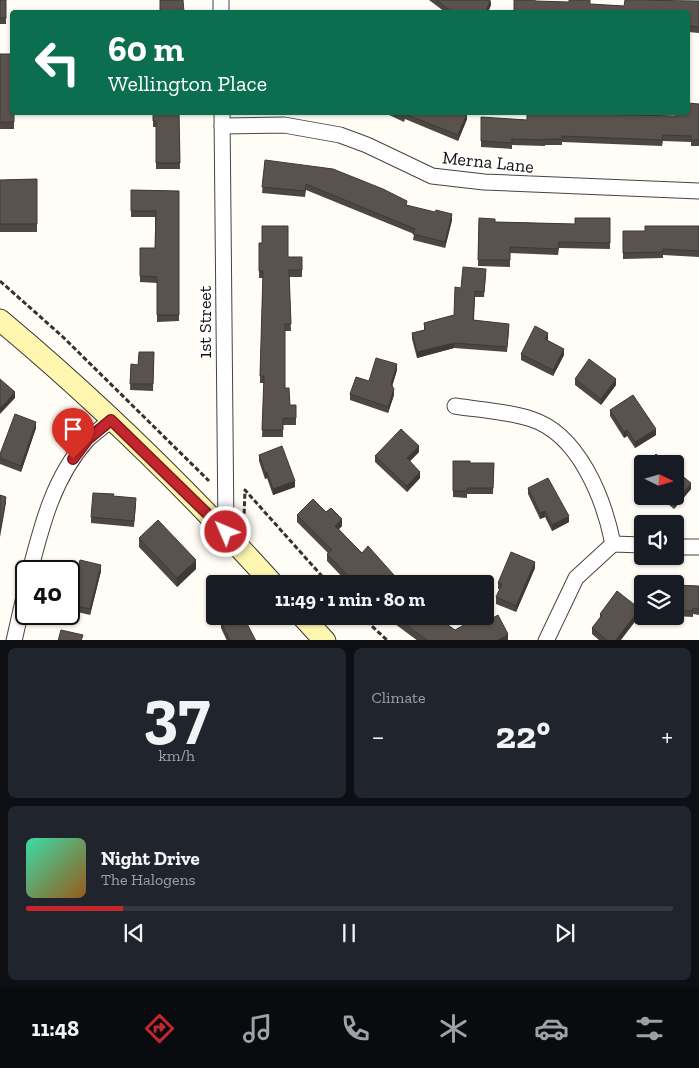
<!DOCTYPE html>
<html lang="en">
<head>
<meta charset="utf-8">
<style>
  :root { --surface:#171b24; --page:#20242c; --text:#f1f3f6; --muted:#9ea1a6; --line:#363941; --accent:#c4262e }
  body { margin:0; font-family:"Zilla Slab",serif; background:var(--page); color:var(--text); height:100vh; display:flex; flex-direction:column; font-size:19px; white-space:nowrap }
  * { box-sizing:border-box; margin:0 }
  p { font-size:16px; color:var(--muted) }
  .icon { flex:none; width:28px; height:28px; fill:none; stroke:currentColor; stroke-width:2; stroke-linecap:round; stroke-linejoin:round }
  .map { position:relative; height:640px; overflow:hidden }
  .details { display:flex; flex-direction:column; gap:8px; padding:8px; background:#0d0f14; flex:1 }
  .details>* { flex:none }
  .banner { position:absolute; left:10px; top:10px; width:680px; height:105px; border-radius:5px; box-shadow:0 1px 4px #0004; background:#0b6e4f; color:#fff; overflow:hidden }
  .needle { width:32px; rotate:95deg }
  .buttons { position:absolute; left:634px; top:455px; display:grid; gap:10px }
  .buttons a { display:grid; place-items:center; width:50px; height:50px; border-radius:5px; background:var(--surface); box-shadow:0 1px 4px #0004; font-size:25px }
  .speed { position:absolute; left:15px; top:560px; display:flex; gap:10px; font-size:25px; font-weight:700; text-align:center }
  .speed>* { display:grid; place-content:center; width:65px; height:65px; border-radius:50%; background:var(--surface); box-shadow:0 1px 4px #0004; line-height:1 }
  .speed .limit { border:2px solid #111; border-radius:8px; background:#fff; color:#111 }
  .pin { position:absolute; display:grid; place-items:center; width:42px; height:42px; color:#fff; margin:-51px -21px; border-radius:50% 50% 50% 0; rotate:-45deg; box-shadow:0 0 5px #0007 }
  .pin .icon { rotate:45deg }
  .me { position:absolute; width:55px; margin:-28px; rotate:315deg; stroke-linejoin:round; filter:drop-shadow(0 0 4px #0008) }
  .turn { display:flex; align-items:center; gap:18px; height:105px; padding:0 15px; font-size:22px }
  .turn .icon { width:65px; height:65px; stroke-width:2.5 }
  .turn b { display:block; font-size:35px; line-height:42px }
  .big { font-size:38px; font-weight:700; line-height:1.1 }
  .details .widget { flex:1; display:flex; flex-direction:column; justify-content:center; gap:8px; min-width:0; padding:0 18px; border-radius:8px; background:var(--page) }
  .details .dial { align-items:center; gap:0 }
  .dial b { font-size:65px; line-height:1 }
  .song { display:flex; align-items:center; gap:15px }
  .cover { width:60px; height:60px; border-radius:8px; background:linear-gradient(135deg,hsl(160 70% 55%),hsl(30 70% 35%)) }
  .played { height:5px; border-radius:2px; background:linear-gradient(90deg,var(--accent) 15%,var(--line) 15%) }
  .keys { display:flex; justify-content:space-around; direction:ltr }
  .heat { display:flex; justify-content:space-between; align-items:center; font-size:28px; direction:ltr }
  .details .tiles { flex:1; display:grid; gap:8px; grid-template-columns:1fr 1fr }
  .widget:last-child { grid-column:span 2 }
  .trip { position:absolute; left:206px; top:575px; width:288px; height:50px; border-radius:5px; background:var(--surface); box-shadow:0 1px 4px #0004; font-weight:700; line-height:50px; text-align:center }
  .tab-bar { display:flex; height:80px; justify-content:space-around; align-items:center; background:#090b0e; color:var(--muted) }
  .tab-bar .icon { width:35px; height:35px }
  .tab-bar .selected { color:var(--accent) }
  .tab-bar b { font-size:22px; color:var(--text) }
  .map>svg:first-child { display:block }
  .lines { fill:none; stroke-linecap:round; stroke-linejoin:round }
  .street-casing { stroke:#444; stroke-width:17 }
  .secondary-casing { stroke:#333; stroke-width:23 }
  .path { stroke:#333; stroke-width:3; stroke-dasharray:5 2.5; stroke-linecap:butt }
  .street { stroke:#fff; stroke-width:15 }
  .secondary { stroke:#fff6b0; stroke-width:21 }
  .wall { fill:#4d4742 }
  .shaded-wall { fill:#3f3936 }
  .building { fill:#5a524d; stroke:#3f3936 }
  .route-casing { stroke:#7f191e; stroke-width:12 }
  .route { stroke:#c4262e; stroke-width:9 }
  .labels { text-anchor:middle; stroke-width:5; stroke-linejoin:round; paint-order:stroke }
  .street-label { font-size:18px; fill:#111; stroke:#fff }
</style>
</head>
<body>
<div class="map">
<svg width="699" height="641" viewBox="0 0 699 641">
  <rect width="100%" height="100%" fill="#fffdf5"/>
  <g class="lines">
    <defs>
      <g id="street">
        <polyline points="221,0 221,12"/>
        <polyline points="222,112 226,532"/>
        <polyline points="222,126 284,125 340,135 367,145 432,176 484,182 699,191"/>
        <path d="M455,406C480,410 507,411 531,419C579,434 604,499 613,544"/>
        <polyline points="675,547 699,547"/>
        <path d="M30,571C42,524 54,477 87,440C94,433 103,427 111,420"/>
        <polyline points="14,641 26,588"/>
        <polyline points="546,641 576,578 613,544 642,545"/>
      </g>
      <g id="secondary">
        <path d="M0,320C97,401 188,490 273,584"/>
        <polyline points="302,616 325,641"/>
      </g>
    </defs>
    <use href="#street" class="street-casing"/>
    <use href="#secondary" class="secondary-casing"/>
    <g class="path">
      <polyline points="0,281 63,337 209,481"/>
      <polyline points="241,514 244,517 245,490 329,584"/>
      <polyline points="361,616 388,641"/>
    </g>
    <use href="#street" class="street"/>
    <use href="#secondary" class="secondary"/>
  </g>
  <g class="wall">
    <rect x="0" y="0" width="6" height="24"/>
    <polygon points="429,0 490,0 491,5 488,12 445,12"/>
    <polygon points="535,1 624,6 699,1 699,33 688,32 688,12"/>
    <polygon points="0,54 14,112 14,129 0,129"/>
    <polygon points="699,104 699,146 691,146 691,142 663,141 662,146 562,142 562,145 545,145 545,146 512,145 512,149 481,147 481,117 527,120 588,114 676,116"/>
    <polygon points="153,112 179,112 180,169 156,169 156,127 153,127"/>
    <polygon points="387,112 465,112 467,119 458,141 405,119 404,122 387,114"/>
    <polygon points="265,160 452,220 445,248 413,240 414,234 306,190 305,197 262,193"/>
    <polygon points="37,179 37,232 0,232 0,180"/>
    <polygon points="131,190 179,191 179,321 157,322 157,283 140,282 140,248 155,248 155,217 131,217"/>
    <polygon points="479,218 495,222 575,224 610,218 610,249 559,248 558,255 510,253 510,267 478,266"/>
    <polygon points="699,226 699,257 663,255 663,258 623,259 623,231 645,231"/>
    <polygon points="259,243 288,257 302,257 302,277 289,277 291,331 285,331 285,388 290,405 296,405 296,425 283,425 283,437 262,437 264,383 260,383 260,376 263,278 259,278"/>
    <polygon points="486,274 484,297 475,297 474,320 509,330 507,352 454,348 417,358 412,339 412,333 424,330 424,323 454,315 461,288"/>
    <polygon points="548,339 547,340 564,355 553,376 521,360 521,354"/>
    <polygon points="154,352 153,391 130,390 131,364 138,365"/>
    <polygon points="397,370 392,386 394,395 388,413 350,400 350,394"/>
    <polygon points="575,379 616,385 601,405 575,385"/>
    <polygon points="610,410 656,435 635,448 627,436 624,438 610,416"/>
    <polygon points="36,428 21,472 0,464 0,454"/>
    <polygon points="419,452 410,461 420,478 407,492 375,462 375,456"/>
    <polygon points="259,455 295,487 273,495 267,478 265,479 259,461"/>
    <polygon points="453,461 470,463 494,463 493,494 467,494 467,498 453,497"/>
    <polygon points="642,470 642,484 638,481 638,475"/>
    <polygon points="528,488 569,522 552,531 545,517 540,519 528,494"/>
    <polygon points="691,489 674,509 658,496 675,496"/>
    <polygon points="136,504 134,527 91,523 91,517"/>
    <polygon points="326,512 342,526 339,529 362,553 402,584 349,584 327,561 327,554 328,553 297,522 297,515"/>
    <polygon points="139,538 196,569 177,587 139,547"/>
    <polygon points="535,568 516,612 496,604 496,597 500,589 498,589 498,583"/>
    <polygon points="101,571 90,615 69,610 69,596"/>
    <polygon points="675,585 699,586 699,615 693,614 693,617 675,616"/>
    <polygon points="600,614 640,615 620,641 600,641 592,634 592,628 600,618"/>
    <polygon points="387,616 435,616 455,630 482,624 508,641 418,641 395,624"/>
    <polygon points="221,622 256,641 227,641 221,628"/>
  </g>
  <g class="shaded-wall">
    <polygon points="491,0 491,5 488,12 486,12"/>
    <polygon points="467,114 467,119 458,141 458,135"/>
    <polygon points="452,214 452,220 445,248 445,242"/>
    <polygon points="548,333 548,339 545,345 545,339"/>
    <polygon points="454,343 454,348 417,358 417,352"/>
    <polygon points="564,349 564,355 553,376 553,370"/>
    <polygon points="397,364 397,370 391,390 391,384"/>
    <polygon points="616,379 616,385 601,405 601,399"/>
    <polygon points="394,389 394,395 388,413 388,407"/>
    <polygon points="15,392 15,398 0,414 0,408"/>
    <polygon points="36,422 36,428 21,472 21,466"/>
    <polygon points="656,429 656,435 635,448 635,442"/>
    <polygon points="627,430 627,436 624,438 624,432"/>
    <polygon points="419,446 419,452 407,464 407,458"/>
    <polygon points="267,472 267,478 265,479 265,473"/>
    <polygon points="420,472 420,478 407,492 407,486"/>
    <polygon points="295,481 295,487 273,495 273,489"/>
    <polygon points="691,483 691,489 674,509 674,502"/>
    <polygon points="6,497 6,503 0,537 0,531"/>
    <polygon points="545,511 545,517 540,519 540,513"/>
    <polygon points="569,516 569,522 552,531 552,525"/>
    <polygon points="342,519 342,526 335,533 335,526"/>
    <polygon points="196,560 196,569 177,587 177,578"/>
    <polygon points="535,562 535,568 516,612 516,606"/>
    <polygon points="101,565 101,571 90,615 90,609"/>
    <polygon points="640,609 640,615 620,641 615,641"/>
    <polygon points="508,634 508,641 497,641"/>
  </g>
  <g class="building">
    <rect x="0" y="0" width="6" height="18"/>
    <polygon points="160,0 183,0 184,12 160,12"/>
    <polygon points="437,0 490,0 486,12 448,12 449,10"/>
    <polygon points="514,0 535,0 535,1 569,2 569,0 590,0 590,4 624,6 625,0 699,1 699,27 688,26 688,12 514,12"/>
    <polygon points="0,54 12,54 12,112 14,112 14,122 0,122"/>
    <polygon points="688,103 699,104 699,140 691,140 691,136 663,135 662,140 562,136 562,139 545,139 545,140 512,139 512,143 481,141 481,117 527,120 527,112 588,112 588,114 676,116 676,112 688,112"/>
    <polygon points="153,112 179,112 180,163 156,163 156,121 153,121"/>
    <polygon points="397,112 465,112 467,114 458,135 405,114 404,116"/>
    <polygon points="265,160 333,169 383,189 407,201 406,205 435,212 436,210 452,214 445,242 413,234 415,229 306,184 305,191 262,187"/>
    <polygon points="37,179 37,224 0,224 0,180"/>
    <polygon points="131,190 179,191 179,315 157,315 157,277 140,276 140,248 155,248 156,211 131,211"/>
    <polygon points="479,218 495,219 495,222 575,224 575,218 610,218 610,243 559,242 558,249 510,247 510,260 478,260"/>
    <polygon points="262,226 288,226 288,257 302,257 302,270 289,270 291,324 285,324 285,388 289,388 290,405 296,405 296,418 283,418 283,430 262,430 264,376 260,376 263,271 259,271 259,243 262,243"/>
    <polygon points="645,226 699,226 699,251 663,249 663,252 623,253 623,231 645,231"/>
    <polygon points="463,267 486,269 484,292 475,291 473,320 509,324 507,347 454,343 417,352 412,333 425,330 424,323 454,315 455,287 461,288"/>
    <polygon points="535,326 548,333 545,339 564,349 553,370 521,354"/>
    <polygon points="139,352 154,352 153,384 130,384 131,364 138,365"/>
    <polygon points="376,358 397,364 391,384 394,389 388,407 350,394 356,377 369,381"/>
    <polygon points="589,359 616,379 601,399 575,379"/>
    <polygon points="0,379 15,392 0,408"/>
    <polygon points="633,395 656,429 635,442 627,430 624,432 610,410"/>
    <polygon points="15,414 36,422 21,466 0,458 0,454"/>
    <polygon points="401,429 419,446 407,458 420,472 407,486 375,456"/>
    <polygon points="282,446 295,481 273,489 267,472 265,473 259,455"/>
    <polygon points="656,454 667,464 647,464"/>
    <polygon points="453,461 470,461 470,463 494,463 493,488 467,488 467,491 453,491"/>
    <polygon points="642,470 642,478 638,475"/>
    <polygon points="675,470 691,483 674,502 666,496 675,496"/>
    <polygon points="548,478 569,516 552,525 545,511 540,513 528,488"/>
    <polygon points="93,493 114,494 113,496 136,498 134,521 91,517"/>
    <polygon points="0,495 6,497 0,531"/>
    <polygon points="313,499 326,512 331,508 342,519 335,526 362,553 368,546 402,584 356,584 327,554 332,550 297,515"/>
    <polygon points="158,520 196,560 177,578 139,538"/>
    <polygon points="511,552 535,562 516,606 496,597 502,584 498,583"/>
    <polygon points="80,560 101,565 90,609 69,604 69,596"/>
    <polygon points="675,585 699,586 699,609 693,608 693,611 675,610"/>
    <polygon points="617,591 640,609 615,641 608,641 592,628 602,615 600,614"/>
    <polygon points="498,615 508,634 497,641 428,641 394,616 435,616 455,630 478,617 482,624"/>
    <polygon points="233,616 243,616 256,641 230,641 221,622"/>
    <polygon points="61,630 83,635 81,641 58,641"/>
  </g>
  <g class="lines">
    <defs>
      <polyline id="route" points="73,459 88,439 111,420 226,532"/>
    </defs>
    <use href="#route" class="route-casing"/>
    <use href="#route" class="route"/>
  </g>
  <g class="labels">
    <g class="street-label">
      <text transform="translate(488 162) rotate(6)" y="6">Merna Lane</text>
      <text transform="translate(205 322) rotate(-90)" y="6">1st Street</text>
    </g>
  </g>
</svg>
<div class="buttons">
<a><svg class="needle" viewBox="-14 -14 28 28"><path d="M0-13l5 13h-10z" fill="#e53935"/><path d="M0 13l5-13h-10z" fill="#9ea1a6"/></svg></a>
<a><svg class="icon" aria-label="sound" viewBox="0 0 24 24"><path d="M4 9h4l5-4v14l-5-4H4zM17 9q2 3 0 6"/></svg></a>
<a><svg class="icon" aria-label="layers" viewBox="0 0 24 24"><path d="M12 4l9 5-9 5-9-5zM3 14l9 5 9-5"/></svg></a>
</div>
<div class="speed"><div class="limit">40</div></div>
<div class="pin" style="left:73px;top:459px;background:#d93025"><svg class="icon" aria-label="arrive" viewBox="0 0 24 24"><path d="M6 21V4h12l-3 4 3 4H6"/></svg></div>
<svg class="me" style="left:226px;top:532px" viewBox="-20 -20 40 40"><circle r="17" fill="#c4262e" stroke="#fff" stroke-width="3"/><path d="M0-11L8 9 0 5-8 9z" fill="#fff"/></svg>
<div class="trip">11:49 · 1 min · 80 m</div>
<div class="banner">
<div class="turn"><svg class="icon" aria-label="left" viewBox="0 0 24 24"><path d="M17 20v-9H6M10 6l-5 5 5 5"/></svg><div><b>60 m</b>Wellington Place</div></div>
</div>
</div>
<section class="details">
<div class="tiles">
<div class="widget dial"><b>37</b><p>km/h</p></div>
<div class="widget"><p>Climate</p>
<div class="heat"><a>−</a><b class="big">22°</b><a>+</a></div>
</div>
<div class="widget">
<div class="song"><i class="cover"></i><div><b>Night Drive</b><p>The Halogens</p></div></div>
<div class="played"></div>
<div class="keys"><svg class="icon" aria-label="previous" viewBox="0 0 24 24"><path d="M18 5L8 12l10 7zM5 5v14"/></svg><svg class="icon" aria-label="pause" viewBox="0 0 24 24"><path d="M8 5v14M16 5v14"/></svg><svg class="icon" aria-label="next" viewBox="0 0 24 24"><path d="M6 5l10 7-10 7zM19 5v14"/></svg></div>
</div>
</div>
</section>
<nav class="tab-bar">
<b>11:48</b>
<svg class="icon selected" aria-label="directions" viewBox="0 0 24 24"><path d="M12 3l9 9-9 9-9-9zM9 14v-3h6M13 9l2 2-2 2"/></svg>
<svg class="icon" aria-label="music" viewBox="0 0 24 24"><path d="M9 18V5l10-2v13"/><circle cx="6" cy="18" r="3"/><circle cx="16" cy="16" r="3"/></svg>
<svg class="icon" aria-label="phone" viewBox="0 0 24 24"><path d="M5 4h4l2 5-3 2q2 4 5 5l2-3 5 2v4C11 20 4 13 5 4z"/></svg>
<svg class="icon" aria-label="climate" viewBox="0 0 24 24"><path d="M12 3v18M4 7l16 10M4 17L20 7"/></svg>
<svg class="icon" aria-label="car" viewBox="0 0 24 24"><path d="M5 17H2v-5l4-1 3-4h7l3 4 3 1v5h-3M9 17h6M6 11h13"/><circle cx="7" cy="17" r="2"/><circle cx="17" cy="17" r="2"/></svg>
<svg class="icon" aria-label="filters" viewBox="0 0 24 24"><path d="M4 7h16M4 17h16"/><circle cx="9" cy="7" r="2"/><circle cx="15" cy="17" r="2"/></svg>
</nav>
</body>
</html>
